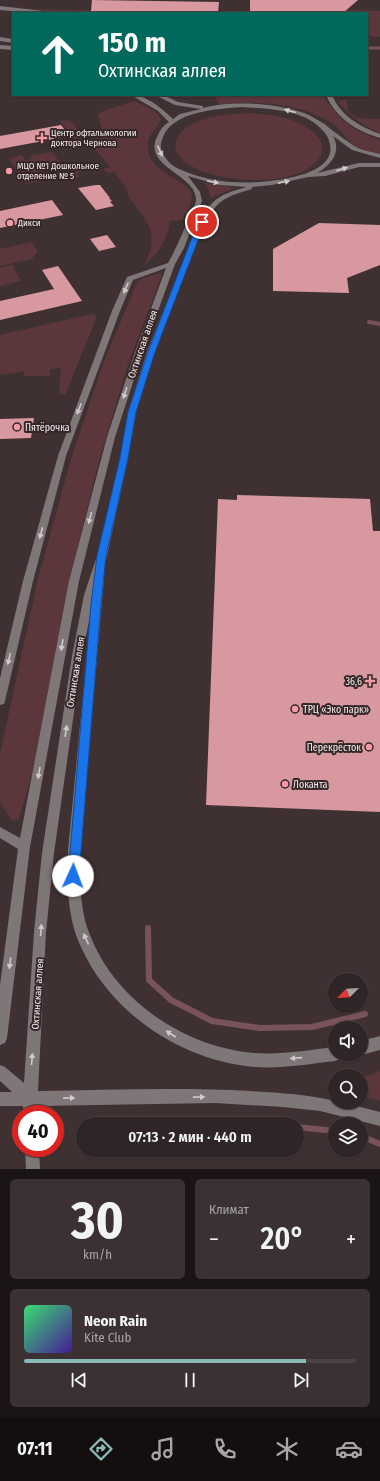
<!DOCTYPE html>
<html lang="ru">
<head>
<meta charset="utf-8">
<style>
  :root { --surface:#2f2526; --page:#3b3132; --text:#f1f3f6; --muted:#a7a5a7; --line:#4a4243; --accent:#8bbbb9 }
  body { margin:0; font-family:"Fira Sans Condensed",sans-serif; background:var(--page); color:var(--text); height:100vh; display:flex; flex-direction:column; font-size:15px; white-space:nowrap }
  * { box-sizing:border-box; margin:0 }
  p { font-size:13px; color:var(--muted) }
  .icon { flex:none; width:22px; height:22px; fill:none; stroke:currentColor; stroke-width:2; stroke-linecap:round; stroke-linejoin:round }
  .map { position:relative; height:1169px; overflow:hidden }
  .drawer { display:flex; flex-direction:column; gap:10px; padding:10px; background:#1a1415; flex:1 }
  .drawer>* { flex:none }
  .hud { position:absolute; left:12px; top:12px; width:356px; height:84px; border-radius:0px; box-shadow:0 1px 3px #0004,0 0 0 1px var(--line); background:#00695c; color:#fff; overflow:hidden }
  .needle { width:26px; rotate:246deg }
  .tools { position:absolute; left:328px; top:973px; display:grid; gap:8px }
  .tools a { display:grid; place-items:center; width:40px; height:40px; border-radius:50%; background:var(--surface); box-shadow:0 1px 3px #0004,0 0 0 1px var(--line); font-size:20px }
  .speed { position:absolute; left:12px; top:1105px; display:flex; gap:8px; font-size:20px; font-weight:700; text-align:center }
  .speed>* { display:grid; place-content:center; width:52px; height:52px; border-radius:50%; background:var(--surface); box-shadow:0 1px 3px #0004,0 0 0 1px var(--line); line-height:1 }
  .speed .limit { border:6px solid #d22; background:#fff; color:#111 }
  .pin { position:absolute; display:grid; place-items:center; width:34px; height:34px; color:#fff; margin:-17px; border:2px solid #fff; border-radius:50%; box-shadow:0 1px 4px #0007 }
  .me { position:absolute; width:44px; margin:-22px; rotate:2deg; stroke-linejoin:round; filter:drop-shadow(0 0 3px #0008) }
  .turn { display:flex; align-items:center; gap:14px; height:84px; padding:0 20px; font-size:18px }
  .turn .icon { width:52px; height:52px; stroke-width:2.5 }
  .turn b { display:block; font-size:28px; line-height:34px }
  .big { font-size:30px; font-weight:600; line-height:1.1 }
  .drawer .tile { flex:1; display:flex; flex-direction:column; justify-content:center; gap:6px; min-width:0; padding:0 14px; border-radius:6px; background:var(--page) }
  .drawer .dial { align-items:center; gap:0 }
  .dial b { font-size:52px; line-height:1 }
  .song { display:flex; align-items:center; gap:12px }
  .cover { width:48px; height:48px; border-radius:6px; background:linear-gradient(135deg,hsl(140 70% 55%),hsl(260 70% 35%)) }
  .played { height:4px; border-radius:2px; background:linear-gradient(90deg,var(--accent) 85%,var(--line) 85%) }
  .keys { display:flex; justify-content:space-around; direction:ltr }
  .heat { display:flex; justify-content:space-between; align-items:center; font-size:22px; direction:ltr }
  .drawer .tiles { flex:1; display:grid; gap:10px; grid-template-columns:1fr 1fr }
  .tile:last-child { grid-column:span 2 }
  .trip { position:absolute; left:76px; top:1117px; width:228px; height:40px; border-radius:20px; background:var(--surface); box-shadow:0 1px 3px #0004,0 0 0 1px var(--line); font-weight:600; line-height:40px; text-align:center }
  .tabs { display:flex; height:64px; justify-content:space-around; align-items:center; background:#130f0f; color:var(--muted) }
  .tabs .icon { width:28px; height:28px }
  .tabs .active { color:var(--accent) }
  .tabs b { font-size:18px; color:var(--text) }
  .map>svg:first-child { display:block }
  .green { fill:#5b373b }
  .lines { fill:none; stroke-linecap:round; stroke-linejoin:round }
  .stream-far2 { stroke:#78535a; stroke-width:3 }
  .stream-far1 { stroke:#78535a; stroke-width:4 }
  .stream { stroke:#78535a; stroke-width:6 }
  .building { fill:#d7999f }
  .minor { fill:#7e7677; fill-rule:evenodd }
  .oneway { fill:#d1c9c9 }
  .route { fill:#1a73e8; stroke:#114b97 }
  .poi-dot { fill:#f49aa4; stroke:#352728; stroke-width:1.5 }
  .labels { text-anchor:middle; stroke-width:4; stroke-linejoin:round; paint-order:stroke }
  .far-poi-label { font-size:9px; fill:#f5ecec; stroke:#352728; text-anchor:start }
  .street-label { font-size:10px; fill:#f5ecec; stroke:#352728 }
  .poi-label { font-size:10px; fill:#f5ecec; stroke:#352728; text-anchor:start }
</style>
</head>
<body>
<div class="map">
<svg width="380" height="1169" viewBox="0 0 380 1169">
  <rect width="100%" height="100%" fill="#3f3132"/>
  <g class="green">
    <polygon points="0,5 37,9 159,13 64,13"/>
    <polygon points="344,10 380,11 380,37 371,36 367,33 367,13 342,13"/>
    <path d="M215,95H324L325,99C343,123 352,130 380,140V154C369,152 357,149 349,141C343,134 338,126 330,122C297,102 256,101 219,104Z"/>
    <path d="M343,100H347C347,103 347,107 348,109C351,120 371,119 380,119V133C362,126 350,116 338,101Z"/>
    <path d="M135,101L156,112L161,119C158,128 149,133 148,143C144,176 192,178 192,197C192,204 185,214 182,220L169,221C171,233 156,258 145,264C160,231 148,224 130,198C127,194 128,190 126,187C123,182 117,177 114,172L108,173L103,169L110,167L93,146L85,147L84,145L95,139L96,137L91,132L102,129L98,115L103,111Z"/>
    <path d="M250,113C273,115 301,118 317,136C322,141 324,148 321,155C305,191 203,185 180,157C174,150 174,142 179,135C194,115 228,114 250,113Z"/>
    <polygon points="66,120 71,121 82,136 81,138 74,139 60,121"/>
    <polygon points="52,152 64,168 62,169 66,170 70,175 57,176 50,167 38,170 45,180 26,184 24,181 28,180 27,178 23,179 9,159 21,155 25,160 31,159 30,156"/>
    <polygon points="76,163 82,172 77,173 79,177 63,180 58,178 74,175 66,165"/>
    <polygon points="204,183 206,183 235,188 211,198 209,191"/>
    <polygon points="32,242 37,251 32,259 0,266 0,249"/>
    <polygon points="12,265 21,281 0,286 0,268"/>
    <polygon points="159,273 162,275 129,361 100,457 69,583 33,769 19,819 12,821 0,802 0,754 38,579 72,456 104,361 137,283 143,278"/>
    <polygon points="92,314 97,317 65,395 59,393 61,368 50,369 50,376 24,376 24,371 0,375 0,335"/>
    <polygon points="380,1071 380,1101 361,1096 361,1078"/>
  </g>
  <g class="lines">
    <polyline class="stream-far2" points="367,48 380,48"/>
    <polyline class="stream-far1" points="369,322 380,324"/>
    <g class="stream">
      <polyline points="148,928 149,980 171,1000 212,1021 260,1028 312,1027 365,1014"/>
      <polyline points="297,1127 335,1131"/>
      <polyline points="361,1136 380,1144"/>
    </g>
  </g>
  <g class="building">
    <polygon points="92,0 219,2 218,13 91,11"/>
    <polygon points="250,0 358,0 343,13 250,13"/>
    <polygon points="61,125 70,136 0,149 0,136"/>
    <polygon points="96,185 100,185 110,198 109,198 112,201 110,202 114,206 96,210 78,188"/>
    <polygon points="52,200 63,215 0,228 0,211"/>
    <polygon points="319,223 380,225 380,265 347,278 349,293 273,291 273,249"/>
    <polygon points="107,235 116,247 99,251 90,239"/>
    <polygon points="58,266 82,301 0,320 0,301 54,289 42,270"/>
    <polygon points="34,418 31,438 0,439 0,419"/>
    <polygon points="237,495 370,499 373,531 380,531 380,812 206,805 218,499 237,500"/>
  </g>
  <g class="lines">
    <g class="minor">
      <polygon points="0,6 44,11 47,13 30,13 0,10"/>
      <polygon points="0,37 13,39 13,43 0,41"/>
      <polygon points="0,45 13,46 13,50 0,49"/>
      <path d="M131,95C147,95 162,109 173,119L180,114L201,109L175,105L155,95H163L178,102L203,106V108C232,100 276,103 304,113C312,116 319,121 326,125C327,127 355,147 358,148C365,151 373,152 380,154V158L352,150L333,136C342,152 331,165 317,173L359,163H380V167H359L325,176L308,177L272,185L252,187V189C228,196 218,199 205,222L155,352L136,412L128,458L107,556L100,576L104,579L80,851C80,878 79,909 90,935C115,1000 184,1047 254,1053C281,1055 308,1050 335,1047V1054H342L340,1059L335,1061C308,1064 281,1069 254,1067C177,1060 103,1008 76,935C67,908 67,879 68,851L91,611L82,656L54,853L46,932L38,1091C108,1090 180,1087 251,1091C279,1093 307,1094 335,1101V1102H341L380,1112V1126L320,1111L283,1107L215,1103L38,1106V1114H24L23,1106H0V1092H12L0,1081V1065L5,1067L24,1083L34,932L42,853L72,656L84,595L97,556L120,458L128,412L147,352L199,222C212,198 221,194 247,187L219,185L188,176L200,192L202,201L184,248L175,264L142,355L115,437L79,581L30,847L7,1038L5,1043L0,1045V985L18,849L0,838V827L20,838L69,581L107,437L134,355L166,268L133,280L120,311L66,456L33,581L5,701L4,704L0,705V678L23,581L58,456L112,311L127,277L168,263C177,247 183,232 190,215C191,211 195,206 196,201C198,175 145,168 156,139C160,131 161,127 169,122L158,111ZM241,107C270,109 310,109 327,136C330,142 332,149 329,156C318,182 245,185 221,181C206,179 189,174 175,167C168,163 163,155 161,148C160,144 162,141 163,137C173,111 218,109 241,107Z"/>
      <path d="M326,95H332C341,116 359,126 380,134V138C356,131 336,118 326,95Z"/>
      <polygon points="380,1036 380,1050 361,1055 359,1054 361,1054 361,1041"/>
      <polygon points="25,1148 39,1148 40,1169 26,1169"/>
    </g>
  </g>
  <defs><path id="oneway-solid" d="M-6-.8H1V-3.2L6.5 0L1 3.2V.8H-6Z"/></defs>
  <g class="oneway">
    <use href="#oneway-solid" transform="translate(290 111) rotate(-165)"/>
    <use href="#oneway-solid" transform="translate(160 151) rotate(66)"/>
    <use href="#oneway-solid" transform="translate(342 169) rotate(-16)"/>
    <use href="#oneway-solid" transform="translate(213 182) rotate(11)"/>
    <use href="#oneway-solid" transform="translate(284 182) rotate(-11)"/>
    <use href="#oneway-solid" transform="translate(126 288) rotate(113)"/>
    <use href="#oneway-solid" transform="translate(125 393) rotate(108)"/>
    <use href="#oneway-solid" transform="translate(79 409) rotate(111)"/>
    <use href="#oneway-solid" transform="translate(90 518) rotate(104)"/>
    <use href="#oneway-solid" transform="translate(41 533) rotate(105)"/>
    <use href="#oneway-solid" transform="translate(62 645) rotate(100)"/>
    <use href="#oneway-solid" transform="translate(9 659) rotate(103)"/>
    <use href="#oneway-solid" transform="translate(66 731) rotate(-81)"/>
    <use href="#oneway-solid" transform="translate(39 773) rotate(100)"/>
    <use href="#oneway-solid" transform="translate(41 930) rotate(-85)"/>
    <use href="#oneway-solid" transform="translate(86 939) rotate(-115)"/>
    <use href="#oneway-solid" transform="translate(10 963) rotate(97)"/>
    <use href="#oneway-solid" transform="translate(171 1034) rotate(-147)"/>
    <use href="#oneway-solid" transform="translate(296 1058) rotate(176)"/>
    <use href="#oneway-solid" transform="translate(32 1059) rotate(-86)"/>
    <use href="#oneway-solid" transform="translate(199 1097) rotate(-1)"/>
    <use href="#oneway-solid" transform="translate(69 1098) rotate(-1)"/>
  </g>
  <polygon class="route" points="202,220 205,222 155,352 136,412 128,458 106,556 101,604 79,876 77,880 73,881 69,880 68,876 91,604 97,556 120,458 128,412 148,352 198,222"/>
  <g class="poi-dot">
    <path d="M40 132h4v4h4v4h-4v4h-4v-4h-4v-4h4z"/>
    <circle cx="9" cy="171" r="4"/>
    <circle cx="10" cy="223" r="4"/>
    <circle cx="17" cy="427" r="4"/>
    <path d="M368 675h4v4h4v4h-4v4h-4v-4h-4v-4h4z"/>
    <circle cx="295" cy="709" r="4"/>
    <circle cx="369" cy="747" r="4"/>
    <circle cx="285" cy="784" r="4"/>
  </g>
  <g class="labels">
    <g class="far-poi-label">
      <text x="51" y="136">Центр офтальмологии<tspan x="51" dy="10">доктора Чернова</tspan></text>
      <text x="17" y="169">МЦО №1 Дошкольное<tspan x="17" dy="10">отделение № 5</tspan></text>
      <text x="18" y="226">Дикси</text>
    </g>
    <g class="street-label">
      <text transform="translate(142 344) rotate(-71)" y="4">Охтинская аллея</text>
      <text transform="translate(75 672) rotate(-81)" y="4">Охтинская аллея</text>
      <text transform="translate(37 994) rotate(-86)" y="4">Охтинская аллея</text>
    </g>
    <g class="poi-label">
      <text x="25" y="431">Пятёрочка</text>
      <text x="362" y="685" text-anchor="end">36,6</text>
      <text x="303" y="713">ТРЦ «Эко парк»</text>
      <text x="361" y="751" text-anchor="end">Перекрёсток</text>
      <text x="293" y="788">Локанта</text>
    </g>
  </g>
</svg>
<div class="tools">
<a><svg class="needle" viewBox="-14 -14 28 28"><path d="M0-13l5 13h-10z" fill="#e53935"/><path d="M0 13l5-13h-10z" fill="#a7a5a7"/></svg></a>
<a><svg class="icon" aria-label="sound" viewBox="0 0 24 24"><path d="M4 9h4l5-4v14l-5-4H4zM17 9q2 3 0 6"/></svg></a>
<a><svg class="icon" aria-label="search" viewBox="0 0 24 24"><circle cx="10" cy="10" r="6"/><path d="M15 15l6 6"/></svg></a>
<a><svg class="icon" aria-label="layers" viewBox="0 0 24 24"><path d="M12 4l9 5-9 5-9-5zM3 14l9 5 9-5"/></svg></a>
</div>
<div class="speed"><div class="limit">40</div></div>
<div class="pin" style="left:202px;top:222px;background:#d93025"><svg class="icon" aria-label="arrive" viewBox="0 0 24 24"><path d="M6 21V4h12l-3 4 3 4H6"/></svg></div>
<svg class="me" style="left:73px;top:876px" viewBox="-20 -20 40 40"><circle r="19" fill="#fff"/><path d="M0-13L10 11 0 6-10 11z" fill="#1a73e8"/></svg>
<div class="trip">07:13 · 2 мин · 440 m</div>
<div class="hud">
<div class="turn"><svg class="icon" aria-label="ahead" viewBox="0 0 24 24"><path d="M12 20V5M6 11l6-6 6 6"/></svg><div><b>150 m</b>Охтинская аллея</div></div>
</div>
</div>
<section class="drawer">
<div class="tiles">
<div class="tile dial"><b>30</b><p>km/h</p></div>
<div class="tile"><p>Климат</p>
<div class="heat"><a>−</a><b class="big">20°</b><a>+</a></div>
</div>
<div class="tile">
<div class="song"><i class="cover"></i><div><b>Neon Rain</b><p>Kite Club</p></div></div>
<div class="played"></div>
<div class="keys"><svg class="icon" aria-label="previous" viewBox="0 0 24 24"><path d="M18 5L8 12l10 7zM5 5v14"/></svg><svg class="icon" aria-label="pause" viewBox="0 0 24 24"><path d="M8 5v14M16 5v14"/></svg><svg class="icon" aria-label="next" viewBox="0 0 24 24"><path d="M6 5l10 7-10 7zM19 5v14"/></svg></div>
</div>
</div>
</section>
<nav class="tabs">
<b>07:11</b>
<svg class="icon active" aria-label="directions" viewBox="0 0 24 24"><path d="M12 3l9 9-9 9-9-9zM9 14v-3h6M13 9l2 2-2 2"/></svg>
<svg class="icon" aria-label="music" viewBox="0 0 24 24"><path d="M9 18V5l10-2v13"/><circle cx="6" cy="18" r="3"/><circle cx="16" cy="16" r="3"/></svg>
<svg class="icon" aria-label="phone" viewBox="0 0 24 24"><path d="M5 4h4l2 5-3 2q2 4 5 5l2-3 5 2v4C11 20 4 13 5 4z"/></svg>
<svg class="icon" aria-label="climate" viewBox="0 0 24 24"><path d="M12 3v18M4 7l16 10M4 17L20 7"/></svg>
<svg class="icon" aria-label="car" viewBox="0 0 24 24"><path d="M5 17H2v-5l4-1 3-4h7l3 4 3 1v5h-3M9 17h6M6 11h13"/><circle cx="7" cy="17" r="2"/><circle cx="17" cy="17" r="2"/></svg>
</nav>
</body>
</html>
